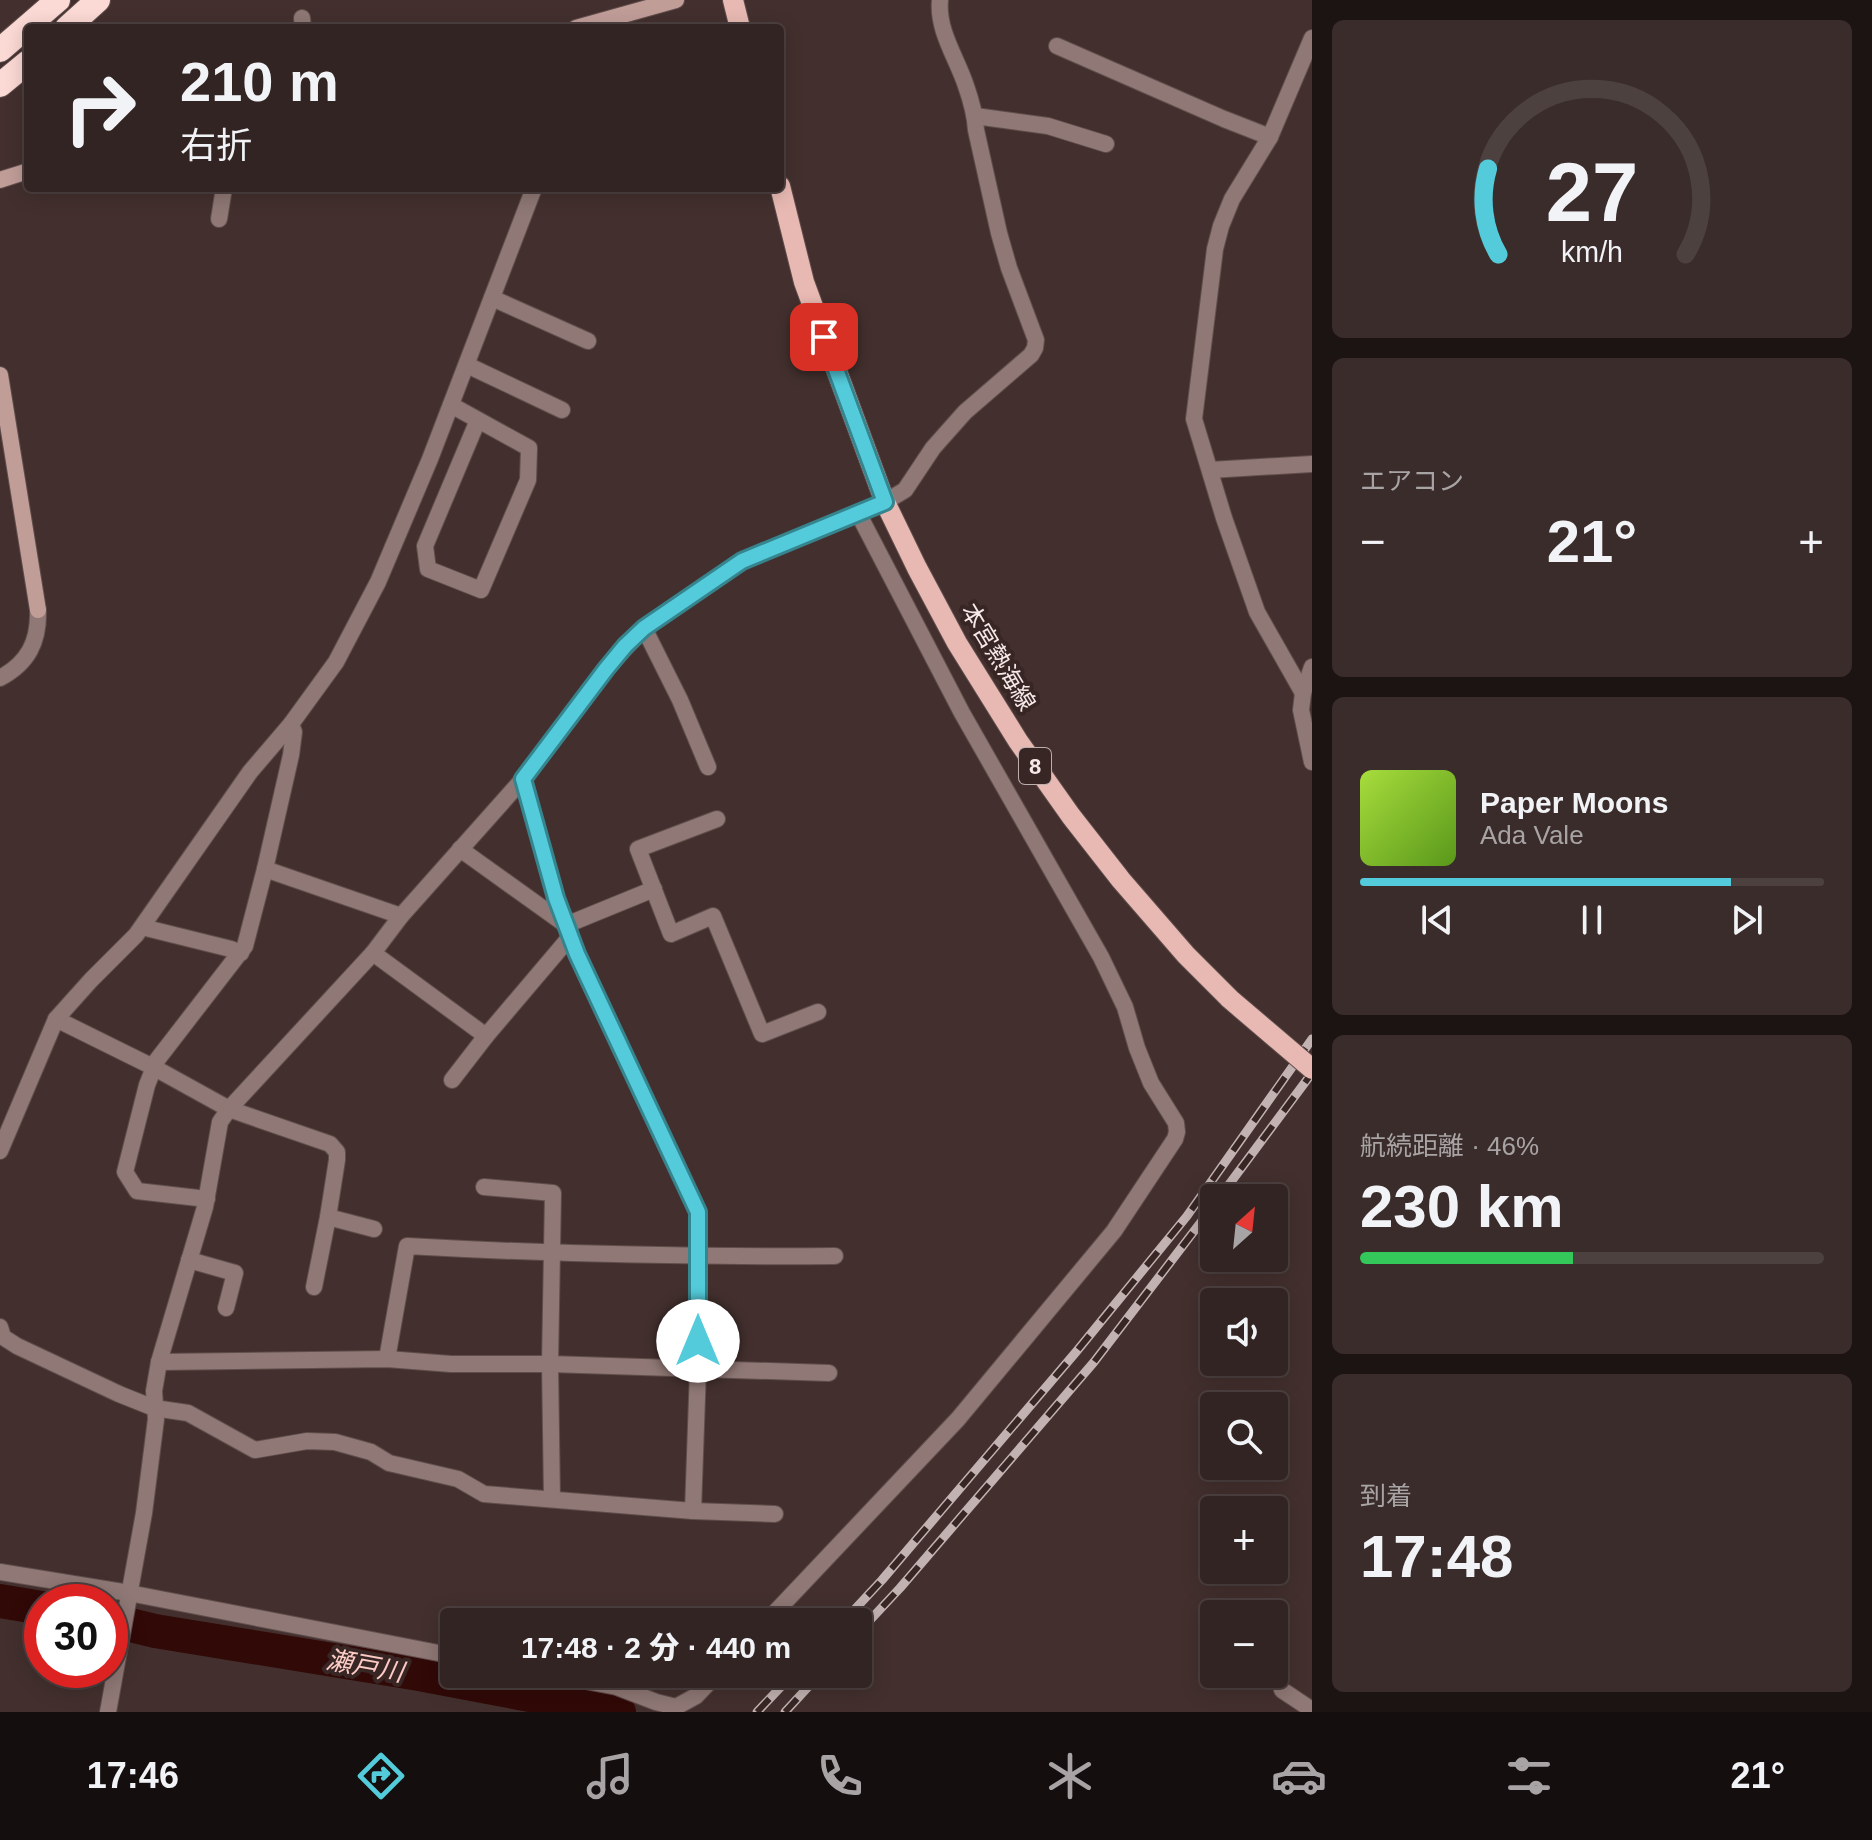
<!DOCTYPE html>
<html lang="ja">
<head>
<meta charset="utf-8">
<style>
  :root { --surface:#322422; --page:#3a2c2a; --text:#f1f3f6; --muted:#a8a4a5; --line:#4d4140; --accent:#53cbda }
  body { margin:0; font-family:Helvetica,"Noto Sans JP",sans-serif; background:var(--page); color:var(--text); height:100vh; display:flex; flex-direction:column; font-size:30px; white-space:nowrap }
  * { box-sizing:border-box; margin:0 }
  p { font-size:26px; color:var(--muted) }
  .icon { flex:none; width:44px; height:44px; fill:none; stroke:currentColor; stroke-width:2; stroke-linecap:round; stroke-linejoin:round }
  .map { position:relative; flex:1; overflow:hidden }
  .panel { display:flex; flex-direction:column; gap:20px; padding:20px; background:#1c1413; width:560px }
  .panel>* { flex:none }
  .banner { position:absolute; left:24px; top:24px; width:760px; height:168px; border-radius:8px; box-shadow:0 4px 20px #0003,0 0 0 2px var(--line); background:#322422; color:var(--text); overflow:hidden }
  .needle { width:52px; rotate:27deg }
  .fabs { position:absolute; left:1200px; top:1184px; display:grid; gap:16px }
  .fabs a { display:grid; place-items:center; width:88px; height:88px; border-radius:8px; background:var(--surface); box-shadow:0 4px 20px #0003,0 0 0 2px var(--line); font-size:40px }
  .speed { position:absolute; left:24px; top:1584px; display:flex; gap:16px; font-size:40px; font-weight:700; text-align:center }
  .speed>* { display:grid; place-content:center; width:104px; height:104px; border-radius:50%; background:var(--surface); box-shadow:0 4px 20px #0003,0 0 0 2px var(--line); line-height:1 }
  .speed .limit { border:12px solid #d22; background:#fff; color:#111 }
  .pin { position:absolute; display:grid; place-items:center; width:68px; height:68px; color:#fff; margin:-34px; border-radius:16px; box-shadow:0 4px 12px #0006 }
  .me { position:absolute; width:88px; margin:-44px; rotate:0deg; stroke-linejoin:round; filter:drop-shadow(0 0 6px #0008) }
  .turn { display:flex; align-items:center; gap:28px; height:168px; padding:0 24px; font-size:36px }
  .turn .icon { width:104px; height:104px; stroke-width:2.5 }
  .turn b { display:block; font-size:56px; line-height:68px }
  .big { font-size:60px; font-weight:800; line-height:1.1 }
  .panel .card { flex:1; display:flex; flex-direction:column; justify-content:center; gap:12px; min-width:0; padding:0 28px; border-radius:12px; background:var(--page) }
  .panel .dial { align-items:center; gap:0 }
  .dial svg { height:208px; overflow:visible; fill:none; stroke:var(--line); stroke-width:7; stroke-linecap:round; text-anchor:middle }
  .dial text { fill:var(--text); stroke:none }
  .song { display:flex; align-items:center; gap:24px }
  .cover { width:96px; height:96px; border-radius:12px; background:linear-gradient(135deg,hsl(80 70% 55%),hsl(90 70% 35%)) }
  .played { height:8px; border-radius:4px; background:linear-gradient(90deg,var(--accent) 80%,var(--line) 80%) }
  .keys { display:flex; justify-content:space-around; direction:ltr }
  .heat { display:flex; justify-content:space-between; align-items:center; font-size:44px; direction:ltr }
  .charge { height:12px; border-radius:6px; background:linear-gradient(90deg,#34c759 46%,var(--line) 0) }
  .trip { position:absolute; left:440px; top:1608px; width:432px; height:80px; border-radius:8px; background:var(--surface); box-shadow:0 4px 20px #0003,0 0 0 2px var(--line); font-weight:800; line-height:80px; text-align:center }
  .tab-bar { display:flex; height:128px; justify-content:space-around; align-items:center; background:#140e0e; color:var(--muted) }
  .tab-bar .icon { width:56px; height:56px }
  .tab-bar .selected { color:var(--accent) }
  .tab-bar b { font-size:36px; color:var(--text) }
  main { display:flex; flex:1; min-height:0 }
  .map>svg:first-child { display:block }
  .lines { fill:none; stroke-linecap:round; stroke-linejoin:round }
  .river { stroke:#310907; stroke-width:34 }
  .street-casing { stroke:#604e4c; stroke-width:18 }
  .secondary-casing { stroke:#604e4c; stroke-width:18 }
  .primary-casing { stroke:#604e4c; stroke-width:22 }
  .highway-casing { stroke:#604e4c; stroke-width:26 }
  .street { stroke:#8f7875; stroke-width:16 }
  .secondary { stroke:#c19d98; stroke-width:16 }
  .primary { stroke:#e8b9b3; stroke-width:20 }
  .highway { stroke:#fbd9d4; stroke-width:24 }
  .rail-casing { stroke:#c2b3b2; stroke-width:9 }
  .rail { stroke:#382624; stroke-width:6; stroke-dasharray:18; stroke-linecap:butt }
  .primary-bridge-casing { stroke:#604e4c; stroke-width:22; stroke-linecap:butt }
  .primary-bridge { stroke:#e8b9b3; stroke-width:20 }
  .route-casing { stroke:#36848e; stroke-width:20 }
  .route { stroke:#53cbda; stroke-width:14 }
  .labels { text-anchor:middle; stroke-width:8; stroke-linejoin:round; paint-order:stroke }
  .shield { fill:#382624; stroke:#bdaead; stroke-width:2 }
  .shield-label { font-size:22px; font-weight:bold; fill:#f6e9e8 }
  .street-label { font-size:24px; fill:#f6e9e8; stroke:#382624 }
  .water-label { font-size:26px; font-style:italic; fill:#fdcbc5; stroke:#382624 }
</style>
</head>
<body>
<main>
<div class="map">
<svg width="1312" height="1712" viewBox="0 0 1312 1712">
  <rect width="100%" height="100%" fill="#43302e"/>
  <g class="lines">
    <g class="river">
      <polyline points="0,1601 42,1608"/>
      <polyline points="110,1620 155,1631 419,1674 619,1712"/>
    </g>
    <defs>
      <g id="street">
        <polyline points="302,18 303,28"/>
        <polyline points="1057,46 1224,119 1270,137"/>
        <polyline points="975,116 1048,126 1106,144"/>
        <polyline points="219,219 224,188"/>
        <polyline points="492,298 588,341"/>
        <polyline points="467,365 562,410"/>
        <polyline points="451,405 529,448 528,480 481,590 428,569 425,546 478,420"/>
        <polyline points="1210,470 1312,464"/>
        <polyline points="644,628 680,700 708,767"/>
        <polyline points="1312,667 1303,693 1301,710 1312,762"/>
        <path d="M0,678C28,663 39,642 38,610"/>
        <polyline points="1303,693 1257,612 1224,518 1194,419 1215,249 1221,226 1232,199 1270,137 1312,38"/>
        <polyline points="717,819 638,849 671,934 713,916 762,1034 818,1012"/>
        <polyline points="460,849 566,925 654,889"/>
        <polyline points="265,869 401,916"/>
        <polyline points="142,927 231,949 241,953"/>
        <polyline points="373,953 486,1036"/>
        <polyline points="56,1019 153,1067 229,1109 330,1144 337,1152 337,1160 328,1217 314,1287"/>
        <polyline points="452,1080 486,1036 570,937"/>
        <polyline points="0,1151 56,1019 91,980 136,935 250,772 291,724 336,662 378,582 430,459 534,188"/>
        <polyline points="484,1187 553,1193 550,1364 552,1499"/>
        <polyline points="207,1199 137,1191 125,1172 147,1085 157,1060 245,946 265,869 291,755 294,732 291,724"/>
        <polyline points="328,1217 374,1229"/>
        <polyline points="189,1260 235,1273 226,1308"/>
        <polyline points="0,1327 3,1337 17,1346 119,1394 154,1408 188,1413 255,1450 307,1441 335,1442 371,1452 389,1463 458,1479 484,1494 693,1511 698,1369 698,1212 584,971 556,898 523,779"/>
        <path d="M387,1359L407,1246C550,1254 692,1257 835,1256"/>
        <polyline points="159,1362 387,1359 451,1364 550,1364 829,1373"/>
        <polyline points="693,1511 775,1514"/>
        <polyline points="0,1572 129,1593 454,1656"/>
        <polyline points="766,1622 958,1419 1114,1231 1175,1139 1177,1132 1176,1123 1151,1083 1137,1048 1125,1007 1101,957 962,713 858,513"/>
        <polyline points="549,1674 617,1687 656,1702 676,1707 696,1696 717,1674"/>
        <polyline points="1282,1690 1312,1710"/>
        <path d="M108,1712L144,1513L156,1419L154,1391L159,1362L205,1207L220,1122L229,1109L373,953L401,916L523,779L606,669L644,628L742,561L885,502L905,490L933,448L965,412L1031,355L1035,348L1036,340L1009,268L999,233L976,130C975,115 971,100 966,86C957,58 937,31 940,0"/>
      </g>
      <g id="secondary">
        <polyline points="576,28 676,0"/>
        <polyline points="0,180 28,171"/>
        <polyline points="0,375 38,610"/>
      </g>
      <g id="primary">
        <polyline points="733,0 740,28"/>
        <polyline points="780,186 804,282 885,502 917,568 957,643 1018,741 1071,816 1121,880 1186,955 1230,999"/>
      </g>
      <g id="highway">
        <polyline points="67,28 98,0"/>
        <polyline points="0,50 58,0"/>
        <polyline points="0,85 28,62"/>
      </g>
    </defs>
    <use href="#street" class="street-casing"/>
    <use href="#secondary" class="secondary-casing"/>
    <use href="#primary" class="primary-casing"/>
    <use href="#highway" class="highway-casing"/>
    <use href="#street" class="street"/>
    <use href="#secondary" class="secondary"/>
    <use href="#primary" class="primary"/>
    <use href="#highway" class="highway"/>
    <defs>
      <g id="rail">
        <polyline points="1219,1198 1312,1073"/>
        <polyline points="843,1622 882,1580 1076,1352 1187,1216 1312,1039"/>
        <polyline points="858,1633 900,1588 1094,1362 1214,1205"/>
        <polyline points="757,1712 793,1674"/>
        <polyline points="785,1712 820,1674"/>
      </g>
    </defs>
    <use href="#rail" class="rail-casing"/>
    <use href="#rail" class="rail"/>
    <defs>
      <polyline id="primary-bridge" points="1230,999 1312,1069"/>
    </defs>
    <use href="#primary-bridge" class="primary-bridge-casing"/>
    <use href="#primary-bridge" class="primary-bridge"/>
  </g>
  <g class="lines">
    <defs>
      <polyline id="route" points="698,1341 698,1212 577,954 556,898 523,779 606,669 625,646 644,628 742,561 885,502 824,337"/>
    </defs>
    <use href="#route" class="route-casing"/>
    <use href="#route" class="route"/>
  </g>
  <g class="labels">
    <rect class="shield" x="1019" y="748" width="32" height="36" rx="6"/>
    <g class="shield-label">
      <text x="1035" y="774">8</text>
    </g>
    <g class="street-label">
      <text transform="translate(998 657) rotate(59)" y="8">本宮熱海線</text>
    </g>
    <g class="water-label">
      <text transform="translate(365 1666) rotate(10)" y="9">瀬戸川</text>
    </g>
  </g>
</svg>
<div class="fabs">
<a><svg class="needle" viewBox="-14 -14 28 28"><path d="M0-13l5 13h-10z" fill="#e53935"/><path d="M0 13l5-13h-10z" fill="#a8a4a5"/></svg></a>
<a><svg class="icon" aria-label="sound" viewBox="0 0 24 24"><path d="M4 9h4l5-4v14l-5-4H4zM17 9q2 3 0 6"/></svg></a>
<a><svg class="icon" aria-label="search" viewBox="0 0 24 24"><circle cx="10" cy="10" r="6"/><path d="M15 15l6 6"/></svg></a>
<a>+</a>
<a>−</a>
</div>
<div class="speed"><div class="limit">30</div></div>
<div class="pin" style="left:824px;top:337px;background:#d93025"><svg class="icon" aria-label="arrive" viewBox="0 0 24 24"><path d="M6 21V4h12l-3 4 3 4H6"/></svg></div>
<svg class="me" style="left:698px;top:1341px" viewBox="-20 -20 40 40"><circle r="19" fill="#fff"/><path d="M0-13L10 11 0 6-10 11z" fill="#53cbda"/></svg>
<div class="trip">17:48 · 2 分 · 440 m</div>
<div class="banner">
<div class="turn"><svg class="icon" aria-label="right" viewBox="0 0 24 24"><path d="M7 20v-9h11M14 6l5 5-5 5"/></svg><div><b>210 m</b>右折</div></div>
</div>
</div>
<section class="panel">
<div class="card dial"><svg viewBox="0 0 100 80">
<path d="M14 69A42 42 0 1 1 86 69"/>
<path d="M14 69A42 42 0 0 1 10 36" stroke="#53cbda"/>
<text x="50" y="56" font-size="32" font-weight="700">27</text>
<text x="50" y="72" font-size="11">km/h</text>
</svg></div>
<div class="card"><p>エアコン</p>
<div class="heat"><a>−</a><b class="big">21°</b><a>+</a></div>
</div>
<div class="card">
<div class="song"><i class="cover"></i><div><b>Paper Moons</b><p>Ada Vale</p></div></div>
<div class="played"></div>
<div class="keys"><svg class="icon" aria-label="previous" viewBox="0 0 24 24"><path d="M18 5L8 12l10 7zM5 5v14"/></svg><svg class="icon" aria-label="pause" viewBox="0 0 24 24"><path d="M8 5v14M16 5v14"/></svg><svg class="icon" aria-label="next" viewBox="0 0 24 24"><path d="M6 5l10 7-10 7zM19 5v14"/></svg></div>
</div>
<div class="card"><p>航続距離 · 46%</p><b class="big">230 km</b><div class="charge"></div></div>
<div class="card"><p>到着</p><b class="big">17:48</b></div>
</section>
</main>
<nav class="tab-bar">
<b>17:46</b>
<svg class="icon selected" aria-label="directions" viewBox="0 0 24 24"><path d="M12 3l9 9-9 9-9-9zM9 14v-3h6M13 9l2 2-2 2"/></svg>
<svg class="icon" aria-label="music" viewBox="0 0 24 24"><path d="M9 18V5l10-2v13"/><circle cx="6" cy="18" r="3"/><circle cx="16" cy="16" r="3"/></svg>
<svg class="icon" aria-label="phone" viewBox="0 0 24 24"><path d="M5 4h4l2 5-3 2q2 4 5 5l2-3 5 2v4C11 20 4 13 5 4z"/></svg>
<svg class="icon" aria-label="climate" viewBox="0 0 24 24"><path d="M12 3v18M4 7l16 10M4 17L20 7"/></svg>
<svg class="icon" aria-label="car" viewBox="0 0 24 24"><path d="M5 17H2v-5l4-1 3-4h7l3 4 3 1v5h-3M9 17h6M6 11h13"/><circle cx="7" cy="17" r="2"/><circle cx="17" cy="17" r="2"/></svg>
<svg class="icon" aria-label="filters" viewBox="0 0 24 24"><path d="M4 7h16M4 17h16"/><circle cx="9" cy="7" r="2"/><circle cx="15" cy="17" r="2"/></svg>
<b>21°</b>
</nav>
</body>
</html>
